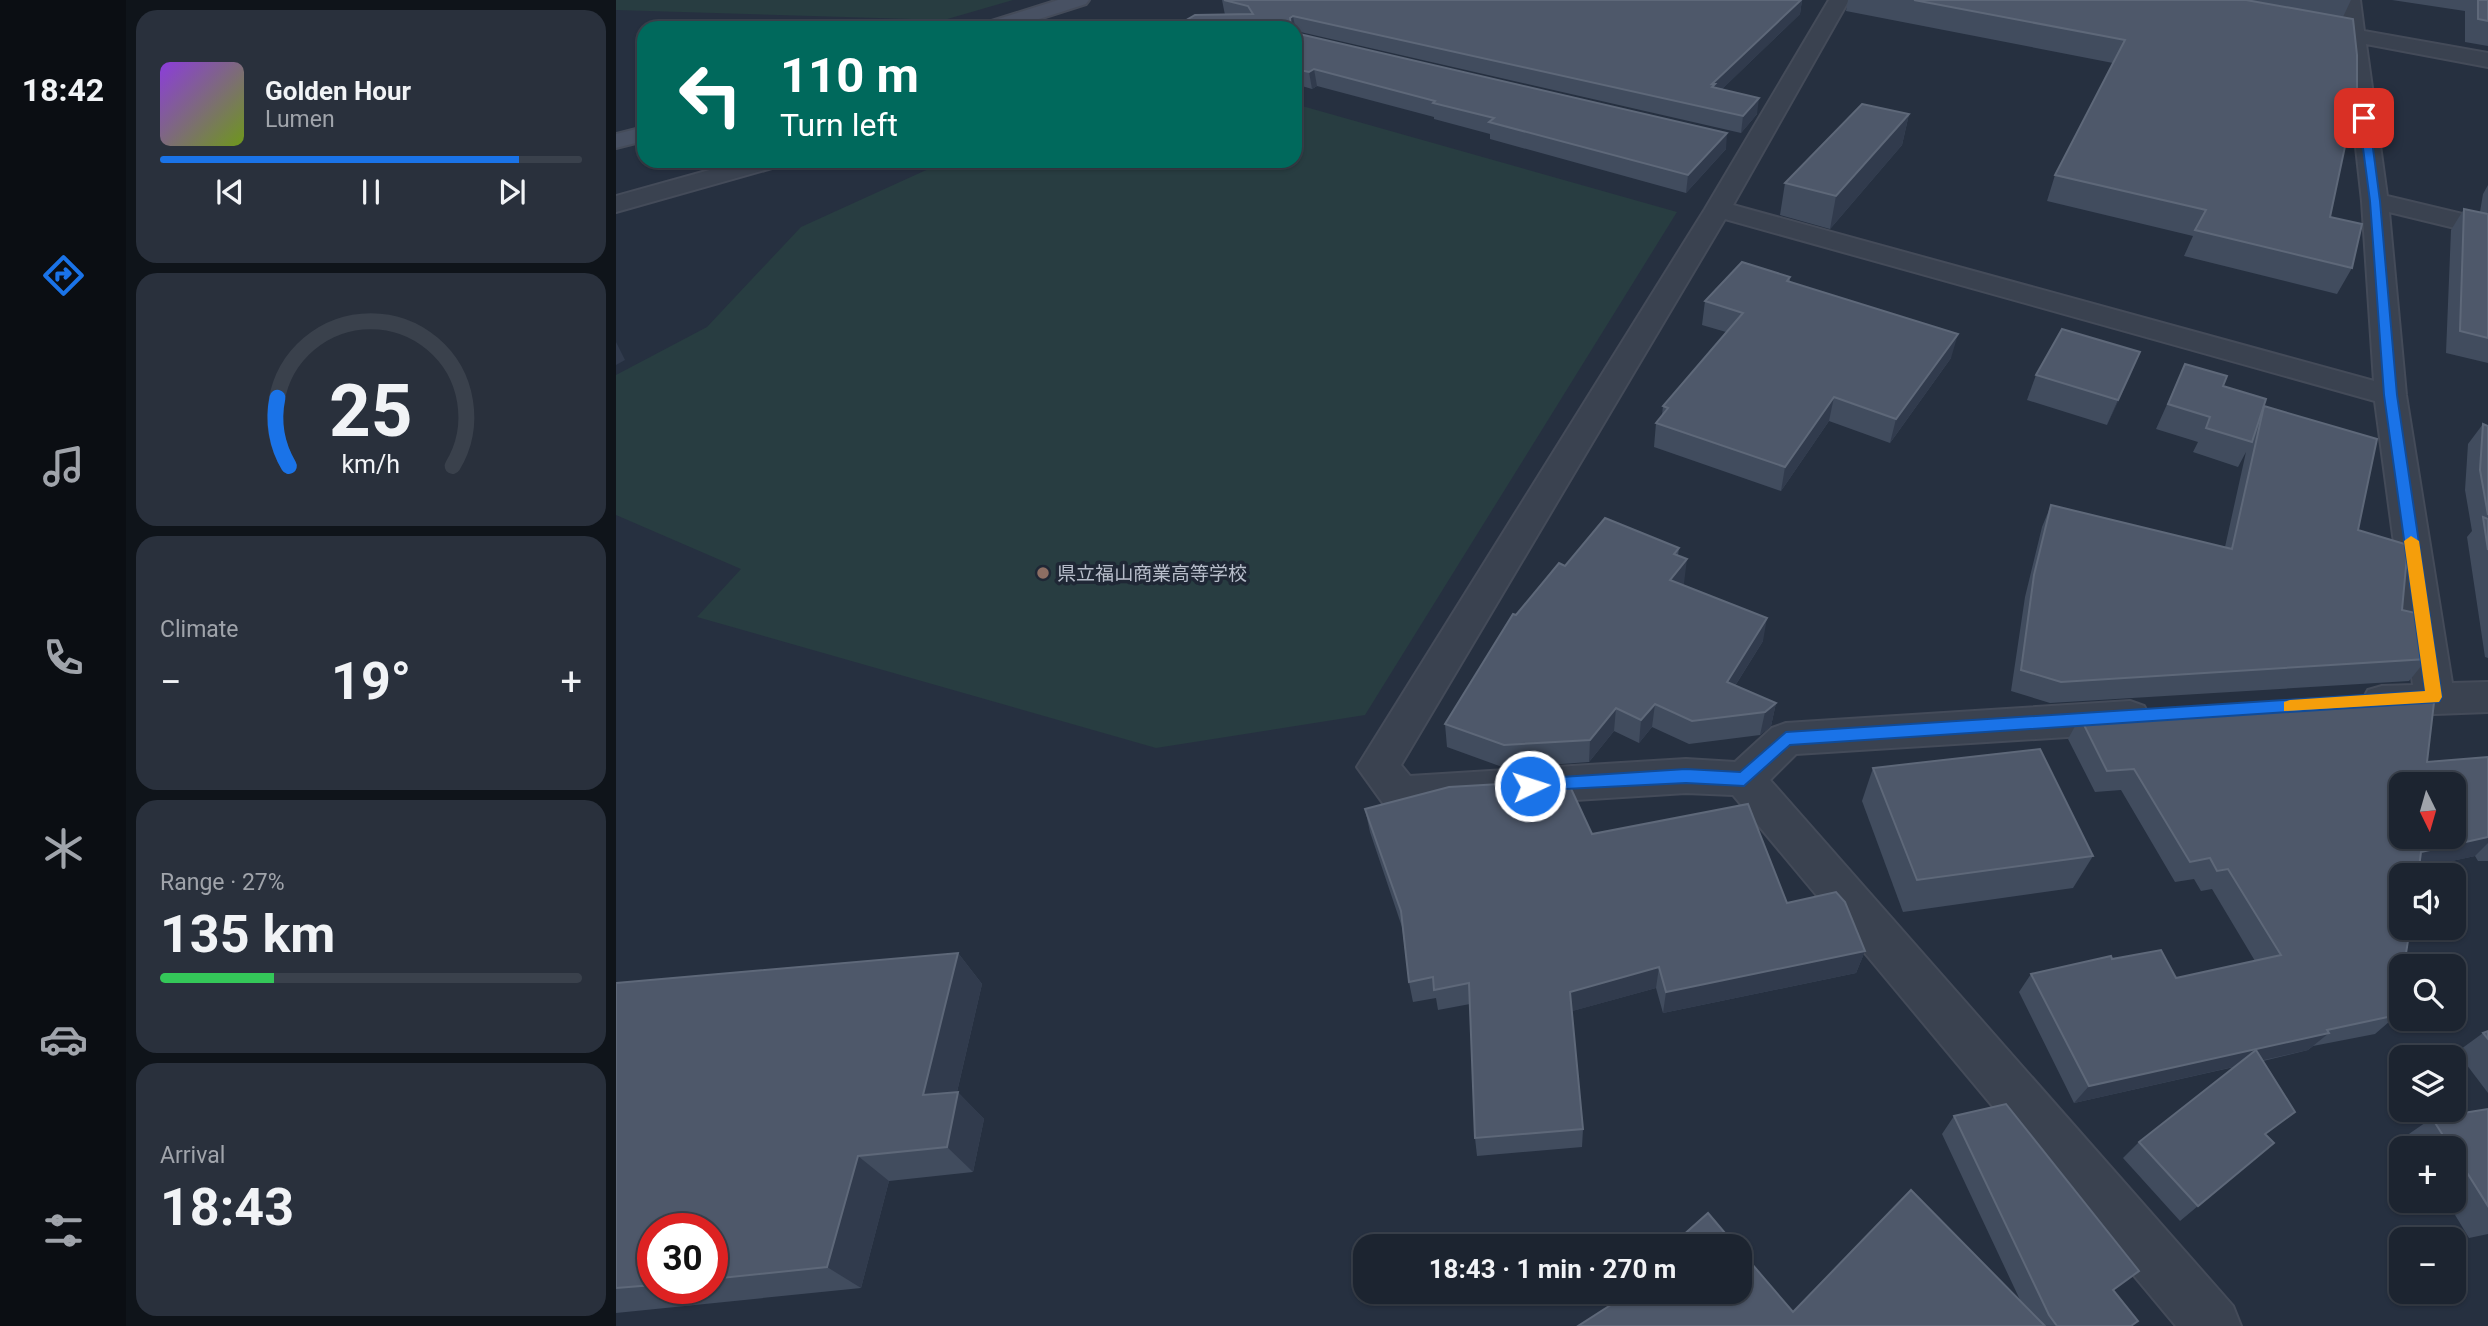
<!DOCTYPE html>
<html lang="en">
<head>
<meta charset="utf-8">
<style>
  :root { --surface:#1c2430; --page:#29303c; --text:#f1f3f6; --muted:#a0a4ab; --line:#3a414c; --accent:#1a73e8 }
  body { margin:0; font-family:Roboto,"Noto Sans JP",sans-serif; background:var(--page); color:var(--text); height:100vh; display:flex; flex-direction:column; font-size:26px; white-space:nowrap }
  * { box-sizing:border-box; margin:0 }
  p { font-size:23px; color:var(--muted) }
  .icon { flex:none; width:38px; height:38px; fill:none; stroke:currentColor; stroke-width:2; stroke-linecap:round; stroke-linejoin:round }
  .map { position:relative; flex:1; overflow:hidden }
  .panel { display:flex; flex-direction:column; gap:10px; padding:10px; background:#0f141a; width:490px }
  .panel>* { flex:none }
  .top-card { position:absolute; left:21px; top:21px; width:665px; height:147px; border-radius:21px; box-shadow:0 2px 5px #0004,0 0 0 2px var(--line); background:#00695c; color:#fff; overflow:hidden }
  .needle { width:46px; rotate:175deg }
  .buttons { position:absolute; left:1773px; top:772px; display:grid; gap:14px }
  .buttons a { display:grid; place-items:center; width:77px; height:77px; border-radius:14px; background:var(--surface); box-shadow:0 2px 5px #0004,0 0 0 2px var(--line); font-size:35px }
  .speed { position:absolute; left:21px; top:1213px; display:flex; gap:14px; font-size:35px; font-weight:700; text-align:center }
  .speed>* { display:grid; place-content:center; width:91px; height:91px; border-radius:50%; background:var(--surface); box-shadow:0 2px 5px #0004,0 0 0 2px var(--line); line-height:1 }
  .speed .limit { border:10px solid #d22; background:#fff; color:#111 }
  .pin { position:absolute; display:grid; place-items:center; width:60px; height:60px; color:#fff; margin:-30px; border-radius:14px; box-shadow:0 4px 10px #0006 }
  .me { position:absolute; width:77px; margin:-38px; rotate:86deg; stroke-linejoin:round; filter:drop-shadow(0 0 5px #0008) }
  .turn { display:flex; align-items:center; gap:24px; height:147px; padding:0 28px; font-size:32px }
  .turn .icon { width:91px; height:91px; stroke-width:2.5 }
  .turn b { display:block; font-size:49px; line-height:60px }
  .big { font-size:52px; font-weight:700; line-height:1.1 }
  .panel .tile { flex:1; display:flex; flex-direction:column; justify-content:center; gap:10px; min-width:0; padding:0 24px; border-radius:21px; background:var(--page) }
  .panel .dial { align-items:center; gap:0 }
  .dial svg { height:182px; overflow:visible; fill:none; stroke:var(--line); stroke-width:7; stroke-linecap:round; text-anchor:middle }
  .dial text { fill:var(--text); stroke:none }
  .song { display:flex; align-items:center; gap:21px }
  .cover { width:84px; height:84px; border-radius:10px; background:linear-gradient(135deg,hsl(270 70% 55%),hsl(80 70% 35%)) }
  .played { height:7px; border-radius:4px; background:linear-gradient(90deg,var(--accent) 85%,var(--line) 85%) }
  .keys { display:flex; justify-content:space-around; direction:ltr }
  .heat { display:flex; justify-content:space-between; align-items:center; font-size:38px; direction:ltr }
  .charge { height:10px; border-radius:5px; background:linear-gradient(90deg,#34c759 27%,var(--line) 0) }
  .trip { position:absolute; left:737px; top:1234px; width:399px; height:70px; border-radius:21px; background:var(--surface); box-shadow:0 2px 5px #0004,0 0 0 2px var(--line); font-weight:700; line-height:70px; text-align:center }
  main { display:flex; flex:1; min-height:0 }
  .menu { display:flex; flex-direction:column; width:126px; justify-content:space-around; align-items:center; background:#0b0e13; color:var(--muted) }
  .menu .icon { width:49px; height:49px }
  .menu .current { color:var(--accent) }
  .menu b { font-size:32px; color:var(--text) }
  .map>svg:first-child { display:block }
  .green { fill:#283d41 }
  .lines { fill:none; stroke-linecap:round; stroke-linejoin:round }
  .street-casing { stroke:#444b59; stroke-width:4 }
  .secondary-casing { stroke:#444b59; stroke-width:4 }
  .street { fill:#3a4250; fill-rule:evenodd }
  .secondary { fill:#485163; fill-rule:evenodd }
  .wall { fill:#414c5e; fill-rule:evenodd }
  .shaded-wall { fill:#313b4d }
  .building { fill:#4e586a; stroke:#5e6879; stroke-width:2; fill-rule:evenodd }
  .route { fill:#1a73e8; stroke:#114b97; stroke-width:2 }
  .slow { fill:#f59e0b }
  .education-dot { fill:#8d6e63; stroke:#1f2735; stroke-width:2.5 }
  .labels { text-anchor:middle; stroke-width:7; stroke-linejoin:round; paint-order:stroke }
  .poi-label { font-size:19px; fill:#b7bdca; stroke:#1f2735; text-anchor:start }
</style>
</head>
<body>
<main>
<nav class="menu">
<b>18:42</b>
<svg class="icon current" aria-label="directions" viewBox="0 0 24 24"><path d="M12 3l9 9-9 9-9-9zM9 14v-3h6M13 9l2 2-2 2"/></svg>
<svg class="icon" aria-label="music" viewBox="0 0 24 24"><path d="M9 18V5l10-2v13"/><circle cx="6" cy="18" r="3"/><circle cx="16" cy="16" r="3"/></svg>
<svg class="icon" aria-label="phone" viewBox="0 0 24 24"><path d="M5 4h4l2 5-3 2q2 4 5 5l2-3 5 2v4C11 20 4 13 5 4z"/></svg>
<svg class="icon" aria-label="climate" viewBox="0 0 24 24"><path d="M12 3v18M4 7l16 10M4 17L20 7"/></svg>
<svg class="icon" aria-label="car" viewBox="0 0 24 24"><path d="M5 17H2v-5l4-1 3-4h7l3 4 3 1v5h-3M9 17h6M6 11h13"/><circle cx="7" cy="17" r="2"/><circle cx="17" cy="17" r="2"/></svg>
<svg class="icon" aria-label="filters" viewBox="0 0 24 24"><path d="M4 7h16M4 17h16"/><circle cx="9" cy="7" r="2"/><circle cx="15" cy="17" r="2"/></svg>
</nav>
<section class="panel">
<div class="tile">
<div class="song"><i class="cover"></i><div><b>Golden Hour</b><p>Lumen</p></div></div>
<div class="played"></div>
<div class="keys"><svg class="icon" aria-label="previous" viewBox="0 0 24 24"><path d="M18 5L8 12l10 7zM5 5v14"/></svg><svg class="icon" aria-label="pause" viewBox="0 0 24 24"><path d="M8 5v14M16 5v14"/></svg><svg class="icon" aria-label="next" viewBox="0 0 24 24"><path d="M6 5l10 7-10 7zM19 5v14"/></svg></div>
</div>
<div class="tile dial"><svg viewBox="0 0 100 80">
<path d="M14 69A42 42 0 1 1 86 69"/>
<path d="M14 69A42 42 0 0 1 9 39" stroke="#1a73e8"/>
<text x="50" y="56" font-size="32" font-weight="700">25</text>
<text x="50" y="72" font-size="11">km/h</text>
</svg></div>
<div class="tile"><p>Climate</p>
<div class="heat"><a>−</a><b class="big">19°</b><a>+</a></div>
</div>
<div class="tile"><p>Range · 27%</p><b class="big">135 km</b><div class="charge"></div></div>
<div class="tile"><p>Arrival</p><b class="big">18:43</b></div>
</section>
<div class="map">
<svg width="1872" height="1326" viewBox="0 0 1872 1326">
  <rect width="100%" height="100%" fill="#263040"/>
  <g class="green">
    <polygon points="0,0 397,0 328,20 0,10"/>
    <polygon points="679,104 1061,212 749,715 540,748 81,617 125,569 0,515 0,375 91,327 185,227 330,161 679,161"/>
  </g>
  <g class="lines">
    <defs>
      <g id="street">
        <polygon points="1213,0 1233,0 1117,205 1758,381 1746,201 1728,40 1706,35 1702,31 1713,25 1727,27 1724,0 1744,0 1748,31 1872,53 1872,67 1750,44 1771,196 1872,220 1872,236 1773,212 1790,395 1836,683 1872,682 1872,712 1766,716 1752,712 1746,701 1752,690 1766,686 1797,685 1759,401 1109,219 785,765 794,776 1070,759 1119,762 1156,728 1170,723 1514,701 1528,706 1534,717 1528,728 1514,733 1180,754 1154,780 1617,1306 1625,1326 1560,1326 1117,795 1070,793 784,811 769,806 741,767 1089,209"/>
        <polygon points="126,161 166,161 163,166 0,212 0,196"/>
      </g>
      <g id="secondary">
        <polygon points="442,0 473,0 470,4 395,28 362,28 366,24"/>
        <polygon points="28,127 28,141 0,148 0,134"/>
      </g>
    </defs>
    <use href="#street" class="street-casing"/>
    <use href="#secondary" class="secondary-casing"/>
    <use href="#street" class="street"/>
    <use href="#secondary" class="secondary"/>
  </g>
  <g class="wall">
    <polygon points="606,0 1186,0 1184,14 1106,89 1141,114 1125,133 680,31 679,28 568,28 567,22 609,15"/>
    <polygon points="1232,0 1735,0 1727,17 1714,217 1736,268 1721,294 1568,256 1577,236 1431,201 1439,175 1497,63 1230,11"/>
    <polygon points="1776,0 1872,0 1872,46 1849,42 1849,11"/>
    <polygon points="679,33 1110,149 1070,193 874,139 874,134 818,119 818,117 701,86 696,89 679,84"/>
    <polygon points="1293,114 1286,145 1214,229 1164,215 1169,183"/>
    <polygon points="1872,185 1872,363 1830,353 1835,230 1848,209 1864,212 1867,194"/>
    <polygon points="1174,277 1174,282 1335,358 1274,443 1213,421 1165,491 1038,447 1040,423 1046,415 1047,406 1110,332 1086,325 1089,301"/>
    <polygon points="1524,352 1491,425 1411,400 1420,375"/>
    <polygon points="1569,364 1607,386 1648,406 1742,530 1786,610 1811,659 1793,681 1434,703 1395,691 1409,597 1426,527 1435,505 1609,547 1630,452 1622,467 1577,452 1582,442 1540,429"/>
    <polygon points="1867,424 1872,426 1872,658 1869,657 1851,537 1856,531 1849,490 1852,444"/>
    <polygon points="1063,548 1062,555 1068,583 1066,585 1147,641 1119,686 1160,703 1155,726 1144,735 1073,744 1036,727 1023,743 998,731 973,762 889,768 831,747 829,724 900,615 949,566"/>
    <polygon points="1464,717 1811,762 1872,757 1872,861 1862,861 1859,856 1803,868 1781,1015 1759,1034 1697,1046 1692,1050 1647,1061 1650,1135 1582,1206 1564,1221 1507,1158 1523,1142 1618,1067 1458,1103 1403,992 1415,974 1496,959 1560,978 1639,961 1596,889 1585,891 1578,879 1559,882 1505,790 1479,792 1452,739"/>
    <polygon points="1257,768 1477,856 1457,888 1287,912 1246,801"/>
    <polygon points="749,809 976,834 1171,903 1249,951 1240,973 1047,1013 1040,988 956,1011 967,1129 966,1147 861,1156 859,1138 854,1004 822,1010 820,998 797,1002 793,982 786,927 754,832"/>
    <path d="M342,953L366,984L341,1092L368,1119L357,1172L273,1181L245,1288L0,1313V983ZM37,1228H96V1288H37Z"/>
    <polygon points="1872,1031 1872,1093 1841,1052 1867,1033"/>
    <polygon points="1872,1109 1872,1234 1853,1238 1830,1200 1838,1200 1838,1148 1797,1148 1790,1136 1816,1118"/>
    <polygon points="1338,1116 1498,1290 1515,1326 962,1326 1177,1312 1405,1302 1326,1134"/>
  </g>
  <g class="shaded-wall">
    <polygon points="1185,0 1186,0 1184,14 1098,97 1096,84"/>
    <polygon points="677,16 680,31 679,32 679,28 675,28 674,18"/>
    <polygon points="698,69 701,86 696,89 693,72"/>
    <polygon points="1143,98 1141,114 1125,133 1127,116"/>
    <polygon points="1293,114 1286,145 1214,229 1220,196"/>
    <polygon points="1111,133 1110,149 1070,193 1072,175"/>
    <polygon points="1342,334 1335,358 1274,443 1280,419"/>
    <polygon points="0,342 9,360 0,365"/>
    <polygon points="1524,352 1514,377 1491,425 1502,400"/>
    <polygon points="1218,397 1213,421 1165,491 1169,467"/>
    <polygon points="1071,559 1068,583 1052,604 1054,580"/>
    <polygon points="1151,618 1147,641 1107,705 1111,682"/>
    <polygon points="1160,703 1155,726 1144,735 1149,712"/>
    <polygon points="1039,704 1036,727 1023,743 1025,720"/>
    <polygon points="1000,708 998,731 973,762 974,740"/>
    <polygon points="1872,837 1872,843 1859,856 1785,872 1805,852"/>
    <polygon points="1249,951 1240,973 1047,1013 1050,992"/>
    <polygon points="342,953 366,984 334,1122 307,1095"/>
    <polygon points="1043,967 1040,988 953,1012 954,992"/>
    <polygon points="1713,1033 1692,1050 1458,1103 1473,1086"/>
    <polygon points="342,1092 368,1119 357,1172 331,1147"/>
    <polygon points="242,1156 273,1181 245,1288 211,1267"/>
  </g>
  <g class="building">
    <polygon points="608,0 1185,0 1096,84 1099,84 1096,87 1143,98 1127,116 677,16 674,18 675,28 584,28 567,22 579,15 637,14 632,6"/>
    <polygon points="1298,0 1630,0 1737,19 1741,55 1741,90 1714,217 1746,224 1736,268 1579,230 1590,210 1439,175 1509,40"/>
    <polygon points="1862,0 1872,0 1872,21 1862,19"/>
    <polygon points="679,33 1111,133 1072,175 873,122 878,118 817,103 819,101 698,69 693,72 679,69"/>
    <polygon points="1246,104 1293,114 1220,196 1169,183"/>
    <polygon points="1848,209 1872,214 1872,338 1844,331"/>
    <polygon points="1126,262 1174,277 1171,281 1342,334 1280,419 1218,397 1169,467 1040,423 1052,408 1047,406 1127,313 1089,301"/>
    <polygon points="1446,329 1524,352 1502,400 1420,375"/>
    <polygon points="1569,364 1611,376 1607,386 1650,399 1636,442 1590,428 1594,417 1552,404"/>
    <polygon points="1648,406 1761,439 1742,530 1792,545 1786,610 1804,614 1811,659 1445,682 1405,670 1418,575 1435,505 1616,549"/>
    <polygon points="1867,424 1872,426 1872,515 1864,470"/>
    <polygon points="1867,517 1872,519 1872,550"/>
    <polygon points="989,518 1063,548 1058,554 1071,559 1054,580 1151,618 1111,682 1160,703 1149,712 1076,721 1039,704 1025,720 1000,708 974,740 888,745 829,724 897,614 900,615 943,563 949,566"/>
    <path d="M1819,694L1811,762L1872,757V837L1805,852L1802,875H1785V928H1794L1788,966H1785V987L1781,1015L1711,1030L1713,1033L1473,1086L1415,974L1495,956L1496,959L1545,950L1560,978L1665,955L1612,869L1601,871L1594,858L1574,862L1518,769L1491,771L1464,717ZM1785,784H1838V836H1785Z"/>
    <polygon points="1424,749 1477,856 1301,880 1257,768"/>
    <polygon points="951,780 976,834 1132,804 1171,903 1220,892 1229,902 1249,951 1050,992 1043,967 954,992 967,1129 859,1138 853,983 818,990 817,977 793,982 785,911 749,809 833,787"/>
    <polygon points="342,953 307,1095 342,1092 331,1147 242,1156 211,1267 96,1279 96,1228 37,1228 37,1285 0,1288 0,983"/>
    <polygon points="1872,1031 1872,1039 1867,1033"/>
    <polygon points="1640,1050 1679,1112 1649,1134 1658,1143 1582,1206 1523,1142"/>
    <polygon points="1390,1104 1523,1271 1497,1290 1522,1321 1515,1326 1441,1326 1433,1315 1338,1116"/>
    <polygon points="1872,1109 1872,1206 1838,1152 1838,1148 1835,1148 1816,1118"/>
    <polygon points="1295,1190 1429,1326 962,1326 1015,1292 1124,1292 1124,1250 1177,1312"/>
    <polygon points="1092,1213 1120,1246 1055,1246"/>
  </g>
  <polygon class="route" points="1748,115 1753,118 1764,201 1781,395 1826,697 1823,702 1174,745 1128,786 1070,783 908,791 906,786 914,779 1070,769 1124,772 1170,732 1809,691 1768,395 1754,201 1743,118"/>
  <polygon class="slow" points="1795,536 1803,541 1826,697 1823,702 1668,711 1668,702 1674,700 1809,691 1788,541"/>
  <circle class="education-dot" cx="427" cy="573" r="7"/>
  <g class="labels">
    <g class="poi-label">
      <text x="441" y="580">県立福山商業高等学校</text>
    </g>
  </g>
</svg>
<div class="buttons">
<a><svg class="needle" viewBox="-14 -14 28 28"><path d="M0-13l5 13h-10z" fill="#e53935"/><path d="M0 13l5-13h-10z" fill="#a0a4ab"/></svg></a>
<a><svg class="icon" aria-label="sound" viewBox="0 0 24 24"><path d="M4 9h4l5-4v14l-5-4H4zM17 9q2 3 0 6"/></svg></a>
<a><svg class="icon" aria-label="search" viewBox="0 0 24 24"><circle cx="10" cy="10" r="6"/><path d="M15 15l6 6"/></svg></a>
<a><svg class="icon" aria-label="layers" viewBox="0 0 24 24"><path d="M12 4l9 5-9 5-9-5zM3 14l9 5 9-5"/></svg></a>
<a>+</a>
<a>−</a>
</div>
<div class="speed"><div class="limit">30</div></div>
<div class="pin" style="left:1748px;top:118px;background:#d93025"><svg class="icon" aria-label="arrive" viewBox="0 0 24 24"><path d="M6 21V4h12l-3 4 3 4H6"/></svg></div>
<svg class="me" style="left:914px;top:786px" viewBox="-20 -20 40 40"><circle r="17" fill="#1a73e8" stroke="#fff" stroke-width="3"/><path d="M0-11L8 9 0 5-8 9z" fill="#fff"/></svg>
<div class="trip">18:43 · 1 min · 270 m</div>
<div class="top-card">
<div class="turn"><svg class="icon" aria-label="left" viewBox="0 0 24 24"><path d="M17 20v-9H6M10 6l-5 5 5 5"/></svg><div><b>110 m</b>Turn left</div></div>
</div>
</div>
</main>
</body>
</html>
